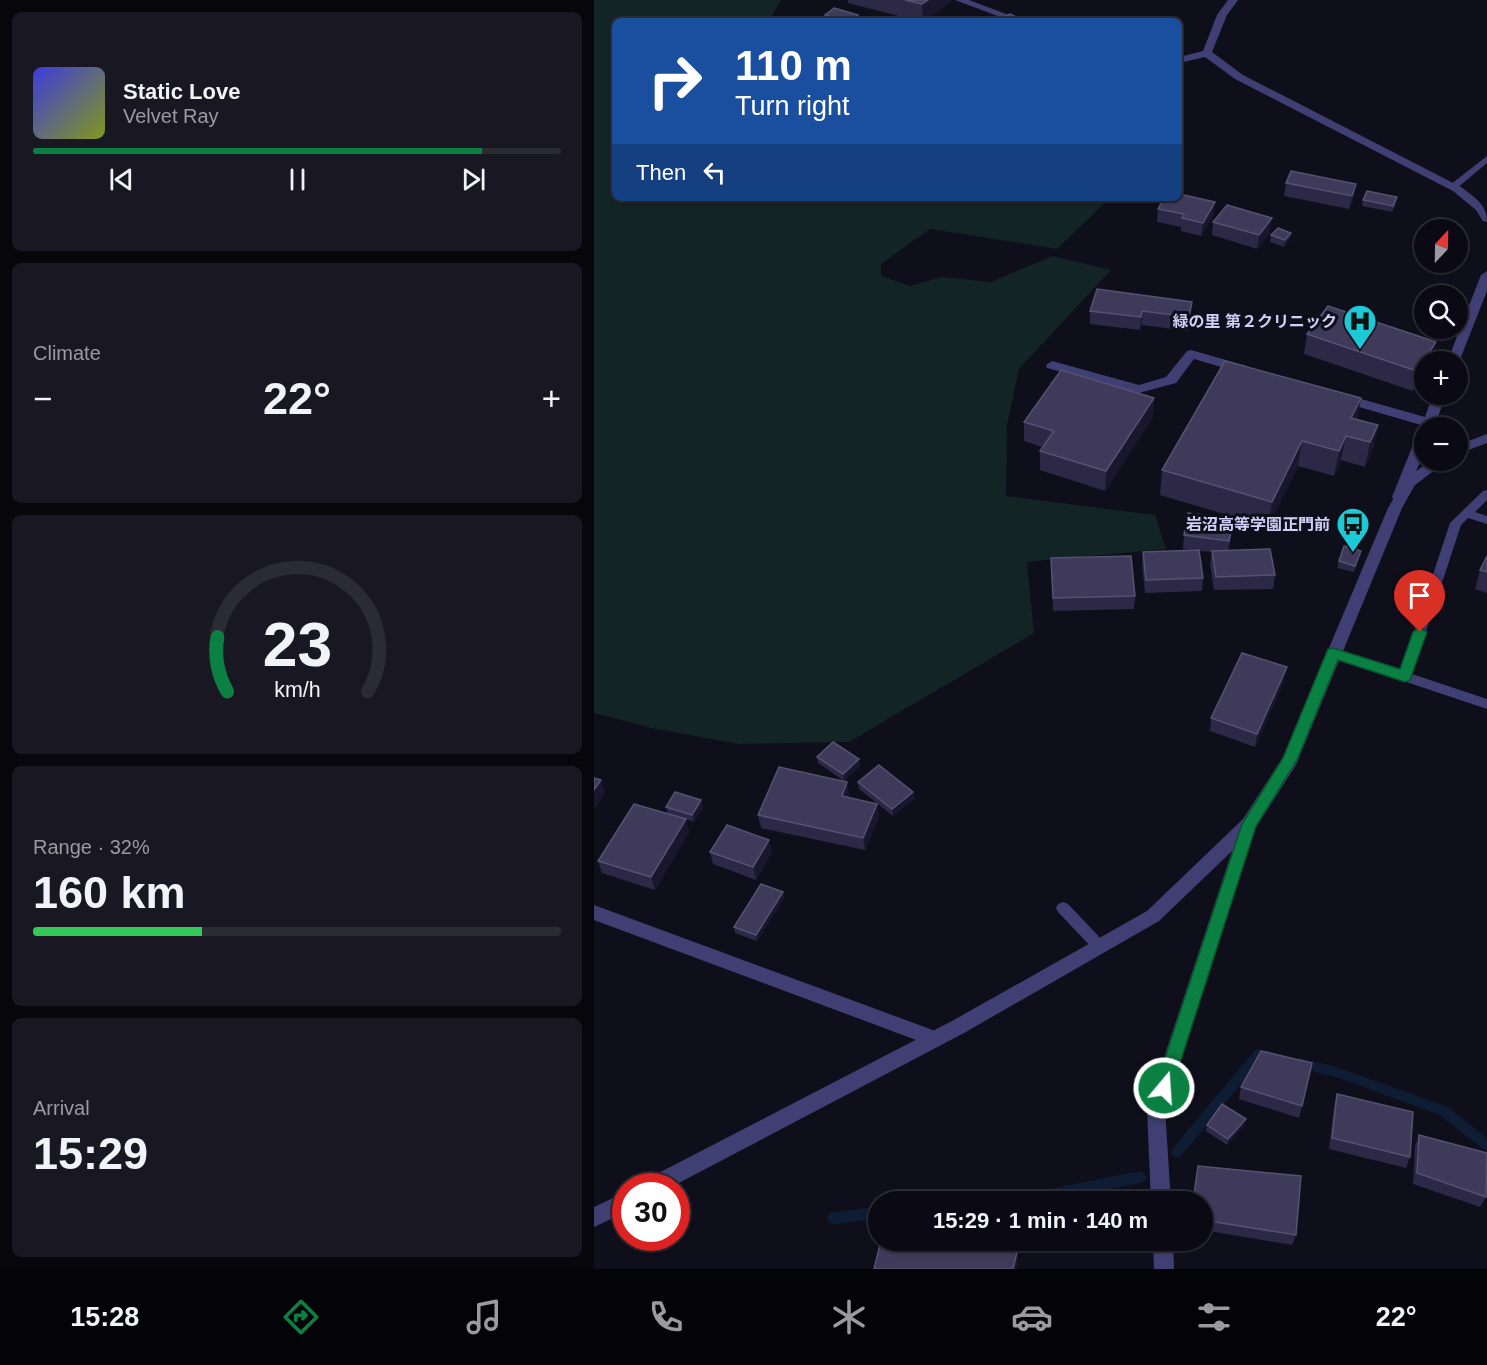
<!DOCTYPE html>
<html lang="en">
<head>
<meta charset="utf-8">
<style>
  :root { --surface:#0b0a14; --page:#191822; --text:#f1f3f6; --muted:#9a9aa0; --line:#2b2b34; --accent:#0b8043 }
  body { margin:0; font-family:Helvetica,"Noto Sans JP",sans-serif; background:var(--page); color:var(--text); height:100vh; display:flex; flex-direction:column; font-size:22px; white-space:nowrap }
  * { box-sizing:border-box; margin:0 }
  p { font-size:20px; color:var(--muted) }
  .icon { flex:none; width:33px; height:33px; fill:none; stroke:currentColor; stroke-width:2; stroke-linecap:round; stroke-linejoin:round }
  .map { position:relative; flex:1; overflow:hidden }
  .details { display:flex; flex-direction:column; gap:12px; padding:12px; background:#06060b; width:594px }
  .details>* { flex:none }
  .hud { position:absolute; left:18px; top:18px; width:570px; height:183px; border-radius:9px; box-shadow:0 2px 4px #0004,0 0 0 2px var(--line); background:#1a4fa0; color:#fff; overflow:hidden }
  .needle { width:39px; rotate:22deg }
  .fabs { position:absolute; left:820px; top:219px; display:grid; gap:12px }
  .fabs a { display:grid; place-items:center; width:54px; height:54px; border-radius:50%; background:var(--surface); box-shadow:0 2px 4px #0004,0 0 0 2px var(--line); font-size:30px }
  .speed { position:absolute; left:18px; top:1173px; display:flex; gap:12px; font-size:30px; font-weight:700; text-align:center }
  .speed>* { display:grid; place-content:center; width:78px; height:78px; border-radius:50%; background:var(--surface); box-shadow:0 2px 4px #0004,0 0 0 2px var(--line); line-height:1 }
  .speed .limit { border:9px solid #d22; background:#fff; color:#111 }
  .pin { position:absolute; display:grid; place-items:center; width:51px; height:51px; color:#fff; margin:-62px -26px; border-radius:50% 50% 50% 0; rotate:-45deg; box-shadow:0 0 6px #0007 }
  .pin .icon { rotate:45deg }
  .me { position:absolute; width:66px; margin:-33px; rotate:18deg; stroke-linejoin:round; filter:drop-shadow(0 0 4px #0008) }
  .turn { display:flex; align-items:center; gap:21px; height:126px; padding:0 24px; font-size:27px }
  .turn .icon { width:78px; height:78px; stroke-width:2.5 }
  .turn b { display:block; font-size:42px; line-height:51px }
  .then { display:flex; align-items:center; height:57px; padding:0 24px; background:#0003; gap:12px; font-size:22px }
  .big { font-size:45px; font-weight:700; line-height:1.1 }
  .details .widget { flex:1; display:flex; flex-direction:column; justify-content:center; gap:9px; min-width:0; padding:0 21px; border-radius:9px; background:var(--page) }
  .details .dial { align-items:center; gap:0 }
  .dial svg { height:156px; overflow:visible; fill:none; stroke:var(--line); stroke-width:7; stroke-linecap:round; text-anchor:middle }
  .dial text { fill:var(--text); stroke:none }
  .song { display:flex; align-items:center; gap:18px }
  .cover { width:72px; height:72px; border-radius:9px; background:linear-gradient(135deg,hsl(240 70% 55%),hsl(70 70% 35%)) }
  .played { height:6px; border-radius:3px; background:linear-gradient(90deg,var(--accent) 85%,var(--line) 85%) }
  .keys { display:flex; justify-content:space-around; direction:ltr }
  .heat { display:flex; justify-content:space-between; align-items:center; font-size:33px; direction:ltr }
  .charge { height:9px; border-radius:4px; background:linear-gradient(90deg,#34c759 32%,var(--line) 0) }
  .trip { position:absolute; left:274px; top:1191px; width:345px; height:60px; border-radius:30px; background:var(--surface); box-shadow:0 2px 4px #0004,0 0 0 2px var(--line); font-weight:700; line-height:60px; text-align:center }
  .tabs { display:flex; height:96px; justify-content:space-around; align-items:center; background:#040408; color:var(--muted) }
  .tabs .icon { width:42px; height:42px }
  .tabs .selected { color:var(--accent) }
  .tabs b { font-size:27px; color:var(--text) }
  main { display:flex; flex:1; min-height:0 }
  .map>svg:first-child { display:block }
  .green { fill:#122423 }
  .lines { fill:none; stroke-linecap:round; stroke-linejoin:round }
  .stream { fill:#0e1d33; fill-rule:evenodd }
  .service { fill:#3f3f74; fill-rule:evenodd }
  .minor { fill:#3f3f74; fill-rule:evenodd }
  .tertiary { fill:#3f3f74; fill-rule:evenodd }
  .wall { fill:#2d2846 }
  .shaded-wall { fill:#1a162d }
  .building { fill:#3f3a59; stroke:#565172; stroke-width:1.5 }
  .route { fill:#0b8043; stroke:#07532c; stroke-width:1.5 }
  .labels { text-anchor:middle; stroke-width:6; stroke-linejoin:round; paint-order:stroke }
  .poi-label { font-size:16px; font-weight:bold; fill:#d2cef8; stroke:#0f0e1b; text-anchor:end }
</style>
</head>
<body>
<main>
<section class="details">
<div class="widget">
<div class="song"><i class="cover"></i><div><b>Static Love</b><p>Velvet Ray</p></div></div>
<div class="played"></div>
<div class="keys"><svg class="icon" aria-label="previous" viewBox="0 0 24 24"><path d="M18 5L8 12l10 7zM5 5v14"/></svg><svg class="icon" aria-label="pause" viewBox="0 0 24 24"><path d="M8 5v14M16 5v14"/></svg><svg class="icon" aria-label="next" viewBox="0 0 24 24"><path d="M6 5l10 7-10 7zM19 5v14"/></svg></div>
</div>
<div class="widget"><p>Climate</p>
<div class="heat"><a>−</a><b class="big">22°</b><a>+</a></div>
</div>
<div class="widget dial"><svg viewBox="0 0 100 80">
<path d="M14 69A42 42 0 1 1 86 69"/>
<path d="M14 69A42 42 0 0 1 9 41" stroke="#0b8043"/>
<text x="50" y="56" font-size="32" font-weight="700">23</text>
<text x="50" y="72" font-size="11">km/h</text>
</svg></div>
<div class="widget"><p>Range · 32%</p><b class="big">160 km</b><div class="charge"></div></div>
<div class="widget"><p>Arrival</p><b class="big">15:29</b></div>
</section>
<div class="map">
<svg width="893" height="1269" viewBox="0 0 893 1269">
  <rect width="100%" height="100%" fill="#0f0e1b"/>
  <polygon class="green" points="0,0 187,0 175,21 21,21 21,198 516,198 463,249 336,229 287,264 287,276 316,286 347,277 397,282 458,256 517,270 425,369 413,425 412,496 561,515 572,549 433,562 440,633 255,742 145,744 62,729 0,713"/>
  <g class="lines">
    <g class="stream">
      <polygon points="665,1049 679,1052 681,1056 679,1060 675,1061 667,1060 587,1156 583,1158 579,1156 577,1152 579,1148 661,1050"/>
      <polygon points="706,1058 745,1068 854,1107 893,1138 893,1151 889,1149 846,1115 745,1078 702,1067 700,1063 702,1059"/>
      <polygon points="546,1171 550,1173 552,1177 550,1181 546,1183 452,1202 437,1202 435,1198 437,1194 441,1192"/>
      <polygon points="285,1207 285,1219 239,1224 235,1222 233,1218 235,1214 239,1212"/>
    </g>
    <g class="service">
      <polygon points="893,156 893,163 862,189 856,189 856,185"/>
      <polygon points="893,490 893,500 881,512 893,516 893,524 874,518 867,525 818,674 893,699 893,709 735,656 733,653 735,650 739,648 807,671 856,523 889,491"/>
      <polygon points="469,902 474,904 511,943 513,947 511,951 506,953 501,951 464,912 462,908 464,904"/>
    </g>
    <g class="minor">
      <polygon points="361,0 375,0 431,21 417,21"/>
      <path d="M634,0H644L633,15L618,52L649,75L867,187C881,198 893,204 893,222L889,221L882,210L859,191L641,79L611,57L585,63V57L609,51L623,15Z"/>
      <polygon points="893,271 893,291 865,362 864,364 864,362 853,362 887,275"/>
      <polygon points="597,350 653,366 654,369 648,373 600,359 582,383 545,393 453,368 452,365 458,361 545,385 572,377 593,351"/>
      <polygon points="746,393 831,417 839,394 852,394 840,428 831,428 831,450 810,500 800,500 798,497 827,425 741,400 739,397"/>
      <polygon points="655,817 661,819 663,824 571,1109 577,1202 557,1202 553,1109 647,824 649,819"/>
      <polygon points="0,905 347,1033 350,1039 347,1045 341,1047 0,920"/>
      <polygon points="559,1240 579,1240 580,1269 560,1269"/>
    </g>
    <g class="tertiary">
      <polygon points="893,434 893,443 864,454 864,445"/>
      <polygon points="838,460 854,460 821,485 808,508 702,765 661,829 565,921 370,1033 79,1186 50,1186 53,1179 358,1021 553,911 649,819 689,757 794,508 811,479"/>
      <polygon points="32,1192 32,1212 0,1227 0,1207"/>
    </g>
  </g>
  <g class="wall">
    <polygon points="254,0 357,0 357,1 331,21 324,21 254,3"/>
    <polygon points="231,15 264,21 224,21 231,19"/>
    <polygon points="692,183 760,197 755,209 690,196"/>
    <polygon points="803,197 802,203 798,212 768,206 769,200"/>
    <polygon points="564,209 620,215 607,236 587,231 587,227 563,222"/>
    <polygon points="619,222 676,232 663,249 618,235"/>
    <polygon points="697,233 696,240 690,247 676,242 677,235"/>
    <polygon points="503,289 597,315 594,331 548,325 546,330 496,324 496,311"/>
    <polygon points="713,334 838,362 819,391 710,354"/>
    <polygon points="560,398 559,417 511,491 446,470 446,451 448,447 430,441 430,422"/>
    <polygon points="767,398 763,419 784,425 779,449 771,467 747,460 740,476 704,466 674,527 566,495 568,470"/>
    <polygon points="638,532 634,550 681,575 679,589 620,590 616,564 618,552 605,551 609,578 608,591 551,593 548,565 549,552 602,550 589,549 590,535"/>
    <polygon points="767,551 760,572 743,568 745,561"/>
    <polygon points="893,556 893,593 881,589 886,570"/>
    <polygon points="457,558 541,596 540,609 459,611"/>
    <polygon points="690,681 661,747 616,731 617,718"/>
    <polygon points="223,757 265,759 266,766 250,781 224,763"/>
    <polygon points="253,782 255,795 254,797 283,804 285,817 271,850 167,828 164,815"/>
    <polygon points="264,782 319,792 320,799 299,816 265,789"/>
    <polygon points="72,807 109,807 100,822 74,813"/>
    <polygon points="95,832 61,890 8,873 4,861"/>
    <polygon points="116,852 178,852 162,880 119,864"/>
    <polygon points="189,892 190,898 163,941 141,933 140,927"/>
    <polygon points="718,1063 705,1118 645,1099 647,1087"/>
    <polygon points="743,1094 816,1157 812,1168 735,1149 740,1106"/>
    <polygon points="651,1124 633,1145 612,1131 613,1125"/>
    <polygon points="825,1135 892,1197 886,1207 819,1184 821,1146"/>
    <polygon points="602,1177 702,1235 698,1245 609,1230 609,1202 599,1202"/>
  </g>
  <g class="shaded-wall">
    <polygon points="334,0 357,0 357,1 331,21 329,21 328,4"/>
    <polygon points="264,15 264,21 256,21"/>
    <polygon points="762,184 760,197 755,209 758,196"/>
    <polygon points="621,202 620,215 607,236 609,223"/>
    <polygon points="678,218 676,232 663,249 665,235"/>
    <polygon points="697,233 696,240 690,247 691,240"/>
    <polygon points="598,302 597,315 594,331 595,317"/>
    <polygon points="548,311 548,325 546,330 547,317"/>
    <polygon points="842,342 838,362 831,362 831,372 819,391 823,371"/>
    <polygon points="560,398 559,417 511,491 512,471"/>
    <polygon points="767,398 762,422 757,418"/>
    <polygon points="784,425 779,449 771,467 776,442"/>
    <polygon points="752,436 747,460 740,476 745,451"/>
    <polygon points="708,441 704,466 674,527 678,502"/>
    <polygon points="693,667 690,681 661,747 663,734"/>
    <polygon points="265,759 266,766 250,781 249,774"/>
    <polygon points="7,780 11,793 0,810 0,790"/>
    <polygon points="253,782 255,795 249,809 248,796"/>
    <polygon points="319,792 320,799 299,816 298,809"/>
    <polygon points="107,800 109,807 100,822 98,815"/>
    <polygon points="283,804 285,817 271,850 269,838"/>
    <polygon points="92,819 95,832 61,890 57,877"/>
    <polygon points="175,840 178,852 162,880 159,867"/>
    <polygon points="189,892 190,898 163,941 162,935"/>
    <polygon points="652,1119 651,1124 633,1145 634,1139"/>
    <polygon points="424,1248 424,1263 423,1269 419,1269"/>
  </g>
  <g class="building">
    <polygon points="311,0 334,0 328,4"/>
    <polygon points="240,8 264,15 256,21 251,21 231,15"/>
    <polygon points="416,14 430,21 401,21"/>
    <polygon points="228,18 239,21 224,21"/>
    <polygon points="269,18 282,21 266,21"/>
    <polygon points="697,171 762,184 758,196 692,183"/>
    <polygon points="773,191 803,197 799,206 769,200"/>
    <polygon points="585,194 621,202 609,223 588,218 590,214 564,209 570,198 585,198"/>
    <polygon points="633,205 678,218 665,235 619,222"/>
    <polygon points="684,228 697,233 691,240 677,235"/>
    <polygon points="503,289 598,302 595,317 548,311 547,317 496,311"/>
    <polygon points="734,306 842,342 823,371 713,334"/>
    <polygon points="631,361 767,398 757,418 784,425 776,442 752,436 745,451 708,441 678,502 568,470"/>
    <polygon points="467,370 560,398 512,471 446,451 460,431 430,422"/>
    <polygon points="594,513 639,519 635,541 590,535"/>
    <polygon points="750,546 767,551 761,566 745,561"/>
    <polygon points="676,549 681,575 622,577 618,551"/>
    <polygon points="605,550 609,578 552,580 549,552"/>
    <polygon points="537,556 541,596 459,598 457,558"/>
    <polygon points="893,556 893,572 886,570"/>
    <polygon points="648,653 693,667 663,734 617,718"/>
    <polygon points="239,742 265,759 249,774 223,757"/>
    <polygon points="285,765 319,792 298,809 264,782"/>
    <polygon points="185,767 253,782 248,796 283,804 269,838 164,815"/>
    <polygon points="0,778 7,780 0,790"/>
    <polygon points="81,792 107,800 98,815 72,807"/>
    <polygon points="40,804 92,819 57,877 4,861"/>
    <polygon points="133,825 175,840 159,867 116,852"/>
    <polygon points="167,884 189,892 162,935 140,927"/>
    <polygon points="667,1051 718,1063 708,1106 647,1087"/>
    <polygon points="743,1094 819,1112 816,1157 738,1138"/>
    <polygon points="628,1104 652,1119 634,1139 613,1125"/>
    <polygon points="825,1135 893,1153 892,1197 823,1173"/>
    <polygon points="604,1166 707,1176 702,1235 609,1220 609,1202 599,1202"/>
    <polygon points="287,1240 335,1240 424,1248 419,1269 280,1269"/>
  </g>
  <polygon class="route" points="826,627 833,632 816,680 811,682 744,660 703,760 662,826 578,1088 576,1093 570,1095 564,1093 561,1088 648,824 689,758 734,649 739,648 806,669 819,632"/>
  <defs>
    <symbol id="hospital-pin" viewBox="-11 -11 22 30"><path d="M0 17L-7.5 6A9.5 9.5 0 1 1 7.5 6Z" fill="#1dc9d5" stroke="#0f0e1b"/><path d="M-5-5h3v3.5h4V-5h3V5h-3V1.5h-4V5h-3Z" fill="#111"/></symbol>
    <symbol id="bus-pin" viewBox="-11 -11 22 30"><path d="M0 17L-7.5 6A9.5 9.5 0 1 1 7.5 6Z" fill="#1dc9d5" stroke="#0f0e1b"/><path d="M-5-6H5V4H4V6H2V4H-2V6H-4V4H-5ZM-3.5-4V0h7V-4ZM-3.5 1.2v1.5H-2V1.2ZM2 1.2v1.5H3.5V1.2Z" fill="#111"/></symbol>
  </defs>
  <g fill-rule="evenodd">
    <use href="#hospital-pin" x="747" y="302" width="38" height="52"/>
    <use href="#bus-pin" x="740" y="505" width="38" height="52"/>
  </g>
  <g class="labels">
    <g class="poi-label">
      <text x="743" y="327">緑の里 第２クリニック</text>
      <text x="736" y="530">岩沼高等学園正門前</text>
    </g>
  </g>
</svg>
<div class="fabs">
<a><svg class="needle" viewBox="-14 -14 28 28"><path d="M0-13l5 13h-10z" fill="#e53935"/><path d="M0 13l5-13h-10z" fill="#9a9aa0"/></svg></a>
<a><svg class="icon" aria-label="search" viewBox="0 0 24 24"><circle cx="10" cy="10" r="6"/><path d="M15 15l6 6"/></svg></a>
<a>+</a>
<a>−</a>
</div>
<div class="speed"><div class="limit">30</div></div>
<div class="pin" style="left:826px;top:632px;background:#d93025"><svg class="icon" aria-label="arrive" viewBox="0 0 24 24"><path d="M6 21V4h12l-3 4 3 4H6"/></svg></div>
<svg class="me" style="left:570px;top:1088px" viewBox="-20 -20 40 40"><circle r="17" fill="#0b8043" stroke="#fff" stroke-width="3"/><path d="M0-11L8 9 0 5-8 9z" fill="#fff"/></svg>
<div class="trip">15:29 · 1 min · 140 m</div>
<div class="hud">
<div class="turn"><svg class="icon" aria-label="right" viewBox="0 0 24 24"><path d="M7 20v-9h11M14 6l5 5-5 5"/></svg><div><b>110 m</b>Turn right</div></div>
<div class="then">Then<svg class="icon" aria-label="left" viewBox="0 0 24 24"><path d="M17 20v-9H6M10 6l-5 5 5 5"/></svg></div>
</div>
</div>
</main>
<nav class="tabs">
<b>15:28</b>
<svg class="icon selected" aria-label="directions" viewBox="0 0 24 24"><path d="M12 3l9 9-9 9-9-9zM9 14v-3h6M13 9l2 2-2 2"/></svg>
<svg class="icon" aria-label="music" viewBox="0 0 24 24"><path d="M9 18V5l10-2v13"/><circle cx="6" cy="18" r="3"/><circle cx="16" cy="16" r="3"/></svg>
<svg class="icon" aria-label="phone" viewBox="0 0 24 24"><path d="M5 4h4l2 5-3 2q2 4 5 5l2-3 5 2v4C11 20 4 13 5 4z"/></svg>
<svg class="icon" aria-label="climate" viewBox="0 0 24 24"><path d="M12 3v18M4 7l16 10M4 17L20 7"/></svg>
<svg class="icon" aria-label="car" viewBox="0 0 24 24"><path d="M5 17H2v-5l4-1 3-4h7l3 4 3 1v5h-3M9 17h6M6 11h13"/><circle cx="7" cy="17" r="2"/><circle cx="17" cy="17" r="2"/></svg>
<svg class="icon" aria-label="filters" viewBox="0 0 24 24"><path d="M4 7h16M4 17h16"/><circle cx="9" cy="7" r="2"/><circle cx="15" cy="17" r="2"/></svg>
<b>22°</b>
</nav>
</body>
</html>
